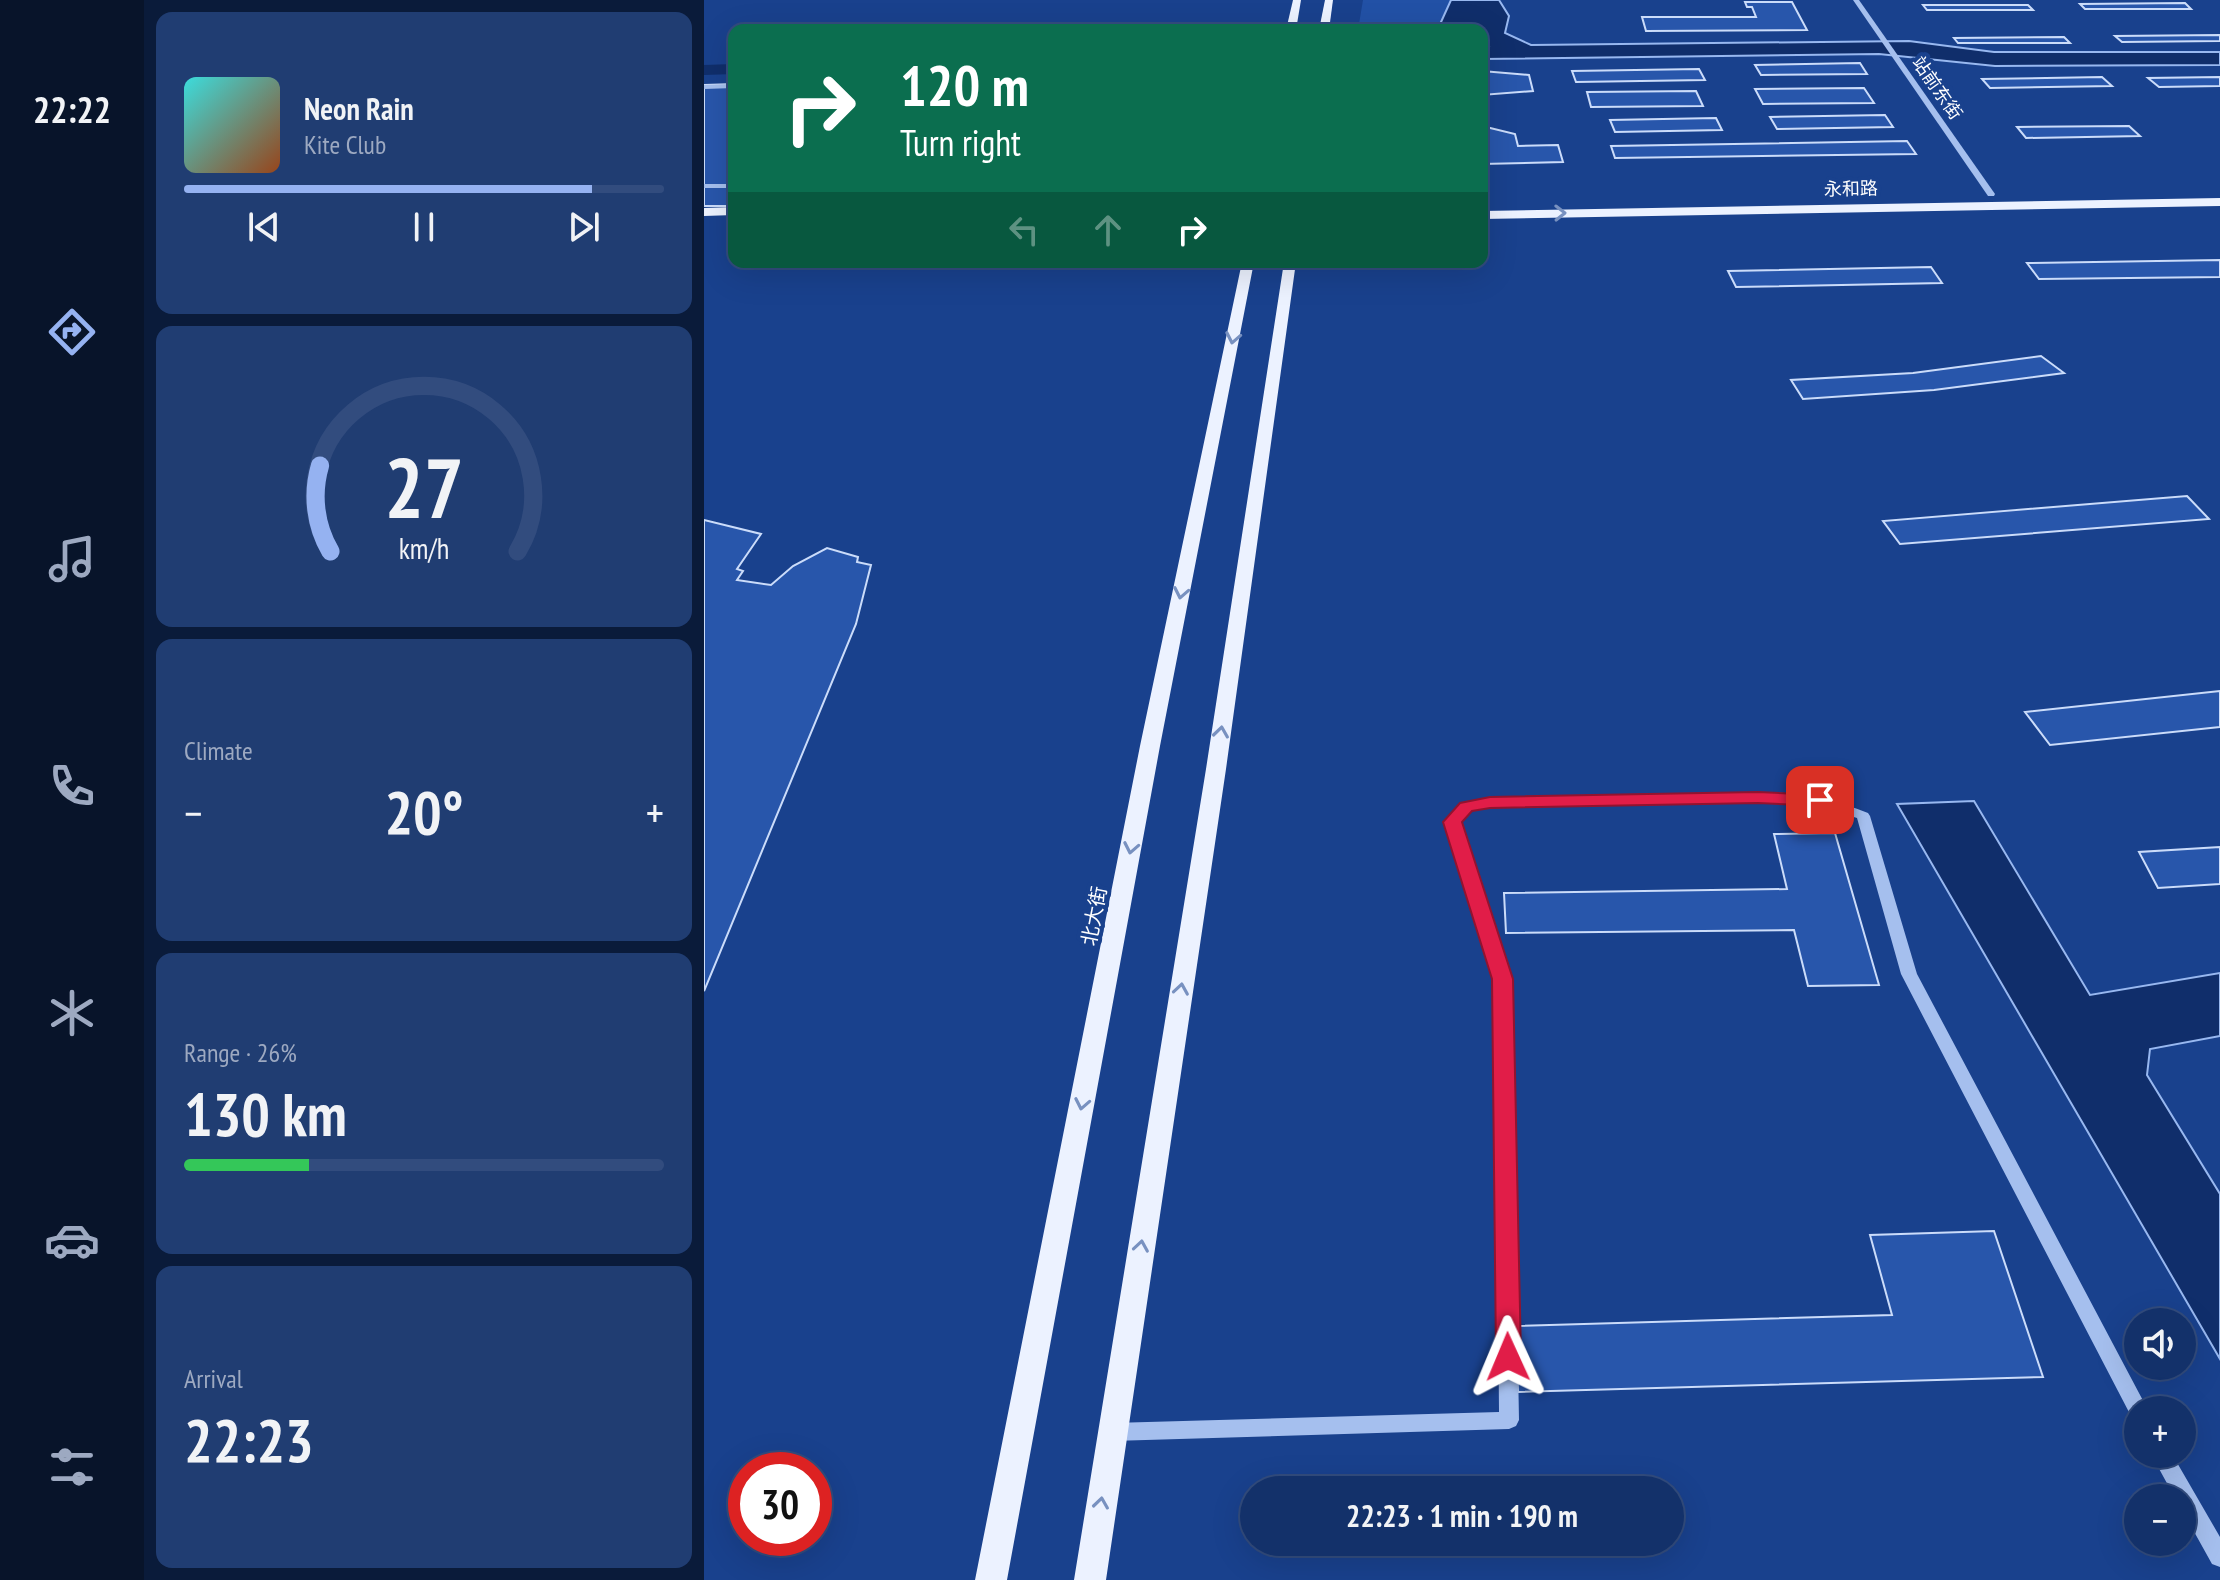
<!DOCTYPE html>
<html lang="en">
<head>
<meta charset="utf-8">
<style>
  :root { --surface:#13316a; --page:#203d72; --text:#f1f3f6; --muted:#9da9c1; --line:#324c7e; --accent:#95b2f1 }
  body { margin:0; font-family:"PT Sans Narrow","Noto Sans SC",sans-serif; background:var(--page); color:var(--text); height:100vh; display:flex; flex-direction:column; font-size:30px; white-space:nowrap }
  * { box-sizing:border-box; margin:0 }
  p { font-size:26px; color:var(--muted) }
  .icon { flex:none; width:44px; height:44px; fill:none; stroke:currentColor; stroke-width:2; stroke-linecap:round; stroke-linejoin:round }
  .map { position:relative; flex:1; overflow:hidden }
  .sheet { display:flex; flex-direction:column; gap:12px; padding:12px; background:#0a1b3a; width:560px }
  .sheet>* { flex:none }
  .top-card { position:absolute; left:24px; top:24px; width:760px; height:244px; border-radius:16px; box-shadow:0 8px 32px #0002,0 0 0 2px var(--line); background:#0b6e4f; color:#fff; overflow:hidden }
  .tools { position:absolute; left:1420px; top:1308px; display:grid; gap:16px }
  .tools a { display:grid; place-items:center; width:72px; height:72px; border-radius:50%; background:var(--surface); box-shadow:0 8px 32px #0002,0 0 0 2px var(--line); font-size:40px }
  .speed { position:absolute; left:24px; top:1452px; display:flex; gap:16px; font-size:40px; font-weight:700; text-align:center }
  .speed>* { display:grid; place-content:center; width:104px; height:104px; border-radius:50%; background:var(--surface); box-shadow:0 8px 32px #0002,0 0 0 2px var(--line); line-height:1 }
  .speed .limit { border:12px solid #d22; background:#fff; color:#111 }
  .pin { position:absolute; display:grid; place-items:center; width:68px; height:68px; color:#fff; margin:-34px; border-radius:16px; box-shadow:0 4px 12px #0006 }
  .me { position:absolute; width:88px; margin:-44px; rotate:359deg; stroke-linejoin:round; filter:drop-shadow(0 0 6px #0008) }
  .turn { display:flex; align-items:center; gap:28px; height:168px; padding:0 40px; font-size:36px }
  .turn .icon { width:104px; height:104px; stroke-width:2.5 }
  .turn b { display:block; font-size:56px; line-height:68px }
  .lanes { display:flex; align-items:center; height:76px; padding:0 40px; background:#0003; justify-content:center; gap:40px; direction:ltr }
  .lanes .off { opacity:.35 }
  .big { font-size:60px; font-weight:600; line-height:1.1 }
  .sheet .tile { flex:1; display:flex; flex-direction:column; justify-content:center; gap:12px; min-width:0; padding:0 28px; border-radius:16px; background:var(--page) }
  .sheet .dial { align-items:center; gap:0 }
  .dial svg { height:208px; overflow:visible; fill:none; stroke:var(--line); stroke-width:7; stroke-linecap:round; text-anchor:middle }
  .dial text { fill:var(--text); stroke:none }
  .song { display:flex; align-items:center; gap:24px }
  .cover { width:96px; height:96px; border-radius:12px; background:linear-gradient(135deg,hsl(180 70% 55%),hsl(20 70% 35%)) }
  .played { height:8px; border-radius:4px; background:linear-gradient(90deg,var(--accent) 85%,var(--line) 85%) }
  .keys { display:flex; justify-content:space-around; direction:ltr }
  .heat { display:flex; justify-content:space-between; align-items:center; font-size:44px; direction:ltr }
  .charge { height:12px; border-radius:6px; background:linear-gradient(90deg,#34c759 26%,var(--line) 0) }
  .trip { position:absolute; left:536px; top:1476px; width:444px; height:80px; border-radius:40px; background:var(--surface); box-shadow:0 8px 32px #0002,0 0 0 2px var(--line); font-weight:600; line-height:80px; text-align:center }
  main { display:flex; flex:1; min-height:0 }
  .tabs { display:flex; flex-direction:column; width:144px; justify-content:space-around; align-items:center; background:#08142a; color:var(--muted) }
  .tabs .icon { width:56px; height:56px }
  .tabs .on { color:var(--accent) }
  .tabs b { font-size:36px; color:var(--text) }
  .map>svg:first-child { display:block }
  .green { fill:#2251a6 }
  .water { fill:#102e6b; stroke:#98b8f0; stroke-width:2 }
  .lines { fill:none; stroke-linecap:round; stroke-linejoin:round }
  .canal { fill:#102e6b; fill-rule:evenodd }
  .building { fill:#2856ab; stroke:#cbdcfa; stroke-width:2 }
  .minor { fill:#a5bfee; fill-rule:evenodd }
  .major { fill:#ecf2ff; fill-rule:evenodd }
  .oneway { stroke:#7891c0 }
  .route { fill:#e11d48; stroke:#92132f; stroke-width:2 }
  .labels { text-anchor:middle; stroke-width:8; stroke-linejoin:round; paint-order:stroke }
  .far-street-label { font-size:18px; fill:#fff; stroke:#19418d }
  .street-label { font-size:20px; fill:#fff; stroke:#19418d }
</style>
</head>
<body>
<main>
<nav class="tabs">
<b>22:22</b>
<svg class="icon on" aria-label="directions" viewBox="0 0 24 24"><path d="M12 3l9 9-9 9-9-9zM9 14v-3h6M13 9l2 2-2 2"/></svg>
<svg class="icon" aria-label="music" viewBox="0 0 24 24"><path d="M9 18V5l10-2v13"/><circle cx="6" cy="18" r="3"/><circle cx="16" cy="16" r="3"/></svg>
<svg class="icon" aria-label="phone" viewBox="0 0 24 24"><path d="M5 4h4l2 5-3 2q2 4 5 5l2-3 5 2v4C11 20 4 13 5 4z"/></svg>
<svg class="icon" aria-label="climate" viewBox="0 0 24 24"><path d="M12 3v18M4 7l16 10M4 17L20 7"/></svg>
<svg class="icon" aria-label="car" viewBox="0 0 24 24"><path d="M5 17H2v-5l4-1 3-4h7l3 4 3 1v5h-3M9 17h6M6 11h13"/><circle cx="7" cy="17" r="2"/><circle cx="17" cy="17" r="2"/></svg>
<svg class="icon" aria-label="filters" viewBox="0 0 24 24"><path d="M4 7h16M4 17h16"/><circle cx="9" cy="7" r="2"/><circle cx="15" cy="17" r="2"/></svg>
</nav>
<section class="sheet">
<div class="tile">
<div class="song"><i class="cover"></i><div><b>Neon Rain</b><p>Kite Club</p></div></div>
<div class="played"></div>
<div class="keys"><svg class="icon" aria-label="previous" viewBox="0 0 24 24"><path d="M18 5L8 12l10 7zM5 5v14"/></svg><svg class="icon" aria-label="pause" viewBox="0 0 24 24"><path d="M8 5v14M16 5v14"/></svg><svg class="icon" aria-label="next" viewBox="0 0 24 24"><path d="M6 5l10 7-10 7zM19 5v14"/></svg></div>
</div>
<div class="tile dial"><svg viewBox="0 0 100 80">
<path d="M14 69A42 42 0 1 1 86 69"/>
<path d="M14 69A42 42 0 0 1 10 36" stroke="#95b2f1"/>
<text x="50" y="56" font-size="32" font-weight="700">27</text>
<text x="50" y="72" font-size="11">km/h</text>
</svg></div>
<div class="tile"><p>Climate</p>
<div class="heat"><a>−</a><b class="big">20°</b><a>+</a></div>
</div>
<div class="tile"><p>Range · 26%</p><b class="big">130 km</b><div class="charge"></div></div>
<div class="tile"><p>Arrival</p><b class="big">22:23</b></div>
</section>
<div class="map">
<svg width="1516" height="1580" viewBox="0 0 1516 1580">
  <rect width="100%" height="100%" fill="#19418d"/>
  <polygon class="green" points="659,0 747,0 737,22 741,30 654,30"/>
  <g class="water">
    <polygon points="747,0 795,0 805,16 801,33 827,45 1205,41 1290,52 1516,52 1516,65 1291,66 1175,54 778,59 778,47 783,46 778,44 778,30 741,30 737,22"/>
    <polygon points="1270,801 1386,995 1516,973 1516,1036 1446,1049 1443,1075 1516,1194 1516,1359 1193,804"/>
  </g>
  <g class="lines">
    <polygon class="canal" points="30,64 30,74 0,75 0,65"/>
  </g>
  <g class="building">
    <polygon points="1041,2 1088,2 1103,30 942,31 938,17 1052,17 1048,7 1043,7"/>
    <polygon points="1481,3 1487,9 1381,9 1376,4"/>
    <polygon points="1219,5 1324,5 1329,10 1223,10"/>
    <polygon points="1516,35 1516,41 1418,42 1411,36"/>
    <polygon points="1360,37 1366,43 1254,43 1250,38"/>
    <polygon points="1156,63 1163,74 1057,75 1051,65"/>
    <polygon points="995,69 1001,80 872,82 868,71"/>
    <polygon points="778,71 825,75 829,91 778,95"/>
    <polygon points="1398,77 1408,86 1286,88 1278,79"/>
    <polygon points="1516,77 1516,86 1455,87 1444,78"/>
    <polygon points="30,84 30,206 0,206 0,85"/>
    <polygon points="1160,88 1170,103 1059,104 1051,89"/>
    <polygon points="992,91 999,106 887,107 883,92"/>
    <polygon points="1181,115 1189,127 1073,129 1066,117"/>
    <polygon points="1012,118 1018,130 911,132 906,120"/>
    <polygon points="778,126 811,134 814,146 854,145 859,162 778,164"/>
    <polygon points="1425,126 1436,136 1322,138 1313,127"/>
    <polygon points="1203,141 1212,154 911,158 907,146"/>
    <polygon points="1516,260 1516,277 1335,279 1323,263"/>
    <polygon points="1227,267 1238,283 1032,287 1024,271"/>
    <polygon points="1337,356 1360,373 1230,390 1099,399 1087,380 1209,373"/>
    <polygon points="1483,496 1505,519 1196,544 1179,521"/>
    <polygon points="0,520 57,534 33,569 39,571 33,580 67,585 89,566 123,548 154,557 153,562 167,565 152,624 0,991"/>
    <polygon points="1516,691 1516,727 1346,745 1321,712"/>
    <polygon points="1131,833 1175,985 1104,986 1090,930 802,933 800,893 1083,889 1070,834"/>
    <polygon points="1516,847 1516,884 1454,888 1435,852"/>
    <polygon points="1290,1231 1339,1377 814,1392 810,1326 1188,1315 1166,1235"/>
  </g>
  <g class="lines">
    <g class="minor">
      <polygon points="1149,0 1155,0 1291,194 1290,196 1284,196"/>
      <polygon points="30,84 30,88 0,89 0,85"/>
      <rect x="0" y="184" width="30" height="4"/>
      <path d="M1067,792C1101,794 1132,800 1164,813L1166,816L1213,974L1444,1410H1434V1419L1427,1416L1197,974L1153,818L1114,806L1043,801L786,807L767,810L756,822L807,979L815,1420L812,1426L805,1429L408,1441L401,1438L398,1432L401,1426L408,1423L795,1412L791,979L742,822L757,804L786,799Z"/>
      <polygon points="1447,1454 1468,1454 1516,1537 1516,1567 1508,1564 1478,1510 1478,1498 1471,1498"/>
    </g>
    <g class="major">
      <polygon points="589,0 597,0 592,30 582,30"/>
      <polygon points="621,0 629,0 625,30 615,30"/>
      <polygon points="1516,198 1516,206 778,219 778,211"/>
      <polygon points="30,207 30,215 0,216 0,208"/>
      <polygon points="538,262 550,262 456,746 303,1580 271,1580 436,746"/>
      <polygon points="580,262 592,262 522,769 402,1580 370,1580 502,769"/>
    </g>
  </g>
  <defs><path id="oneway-chevron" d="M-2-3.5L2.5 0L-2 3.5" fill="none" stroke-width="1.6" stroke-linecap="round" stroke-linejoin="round" transform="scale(2)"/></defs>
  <g class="oneway">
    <use href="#oneway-chevron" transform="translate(856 213) rotate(-1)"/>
    <use href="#oneway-chevron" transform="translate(529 338) rotate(101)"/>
    <use href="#oneway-chevron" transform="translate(477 593) rotate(101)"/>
    <use href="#oneway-chevron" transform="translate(517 732) rotate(-82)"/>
    <use href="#oneway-chevron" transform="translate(427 848) rotate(101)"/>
    <use href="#oneway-chevron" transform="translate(477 989) rotate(-81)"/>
    <use href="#oneway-chevron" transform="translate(378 1104) rotate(101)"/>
    <use href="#oneway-chevron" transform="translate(437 1246) rotate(-81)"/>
    <use href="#oneway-chevron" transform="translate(397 1503) rotate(-82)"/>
  </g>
  <polygon class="route" points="1054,792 1116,795 1125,800 1116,806 1054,803 786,808 768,811 758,822 809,979 817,1357 813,1364 804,1367 795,1364 792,1357 788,979 739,822 756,803 786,797"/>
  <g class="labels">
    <g class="far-street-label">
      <text transform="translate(1233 88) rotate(55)" y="6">站前东街</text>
      <text transform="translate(1147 189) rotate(-1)" y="6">永和路</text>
    </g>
    <g class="street-label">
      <text transform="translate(390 916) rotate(-79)" y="7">北大街</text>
    </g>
  </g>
</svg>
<div class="tools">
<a><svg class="icon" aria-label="sound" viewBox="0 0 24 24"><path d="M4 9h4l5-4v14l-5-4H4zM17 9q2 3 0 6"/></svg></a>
<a>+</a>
<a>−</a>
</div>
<div class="speed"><div class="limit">30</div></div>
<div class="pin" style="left:1116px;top:800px;background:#d93025"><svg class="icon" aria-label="arrive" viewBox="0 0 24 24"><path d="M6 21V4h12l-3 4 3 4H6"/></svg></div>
<svg class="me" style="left:804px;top:1357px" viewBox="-20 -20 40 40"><path d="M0-17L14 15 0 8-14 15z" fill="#e11d48" stroke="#fff" stroke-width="4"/></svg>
<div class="trip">22:23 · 1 min · 190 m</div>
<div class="top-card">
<div class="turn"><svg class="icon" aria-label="right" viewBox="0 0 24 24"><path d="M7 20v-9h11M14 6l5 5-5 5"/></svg><div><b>120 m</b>Turn right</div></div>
<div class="lanes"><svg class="icon off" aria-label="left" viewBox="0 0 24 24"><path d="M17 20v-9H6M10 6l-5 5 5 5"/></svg><svg class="icon off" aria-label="ahead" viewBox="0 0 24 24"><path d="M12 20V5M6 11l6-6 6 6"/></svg><svg class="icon" aria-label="right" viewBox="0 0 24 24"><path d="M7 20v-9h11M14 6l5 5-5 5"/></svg></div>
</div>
</div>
</main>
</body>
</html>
